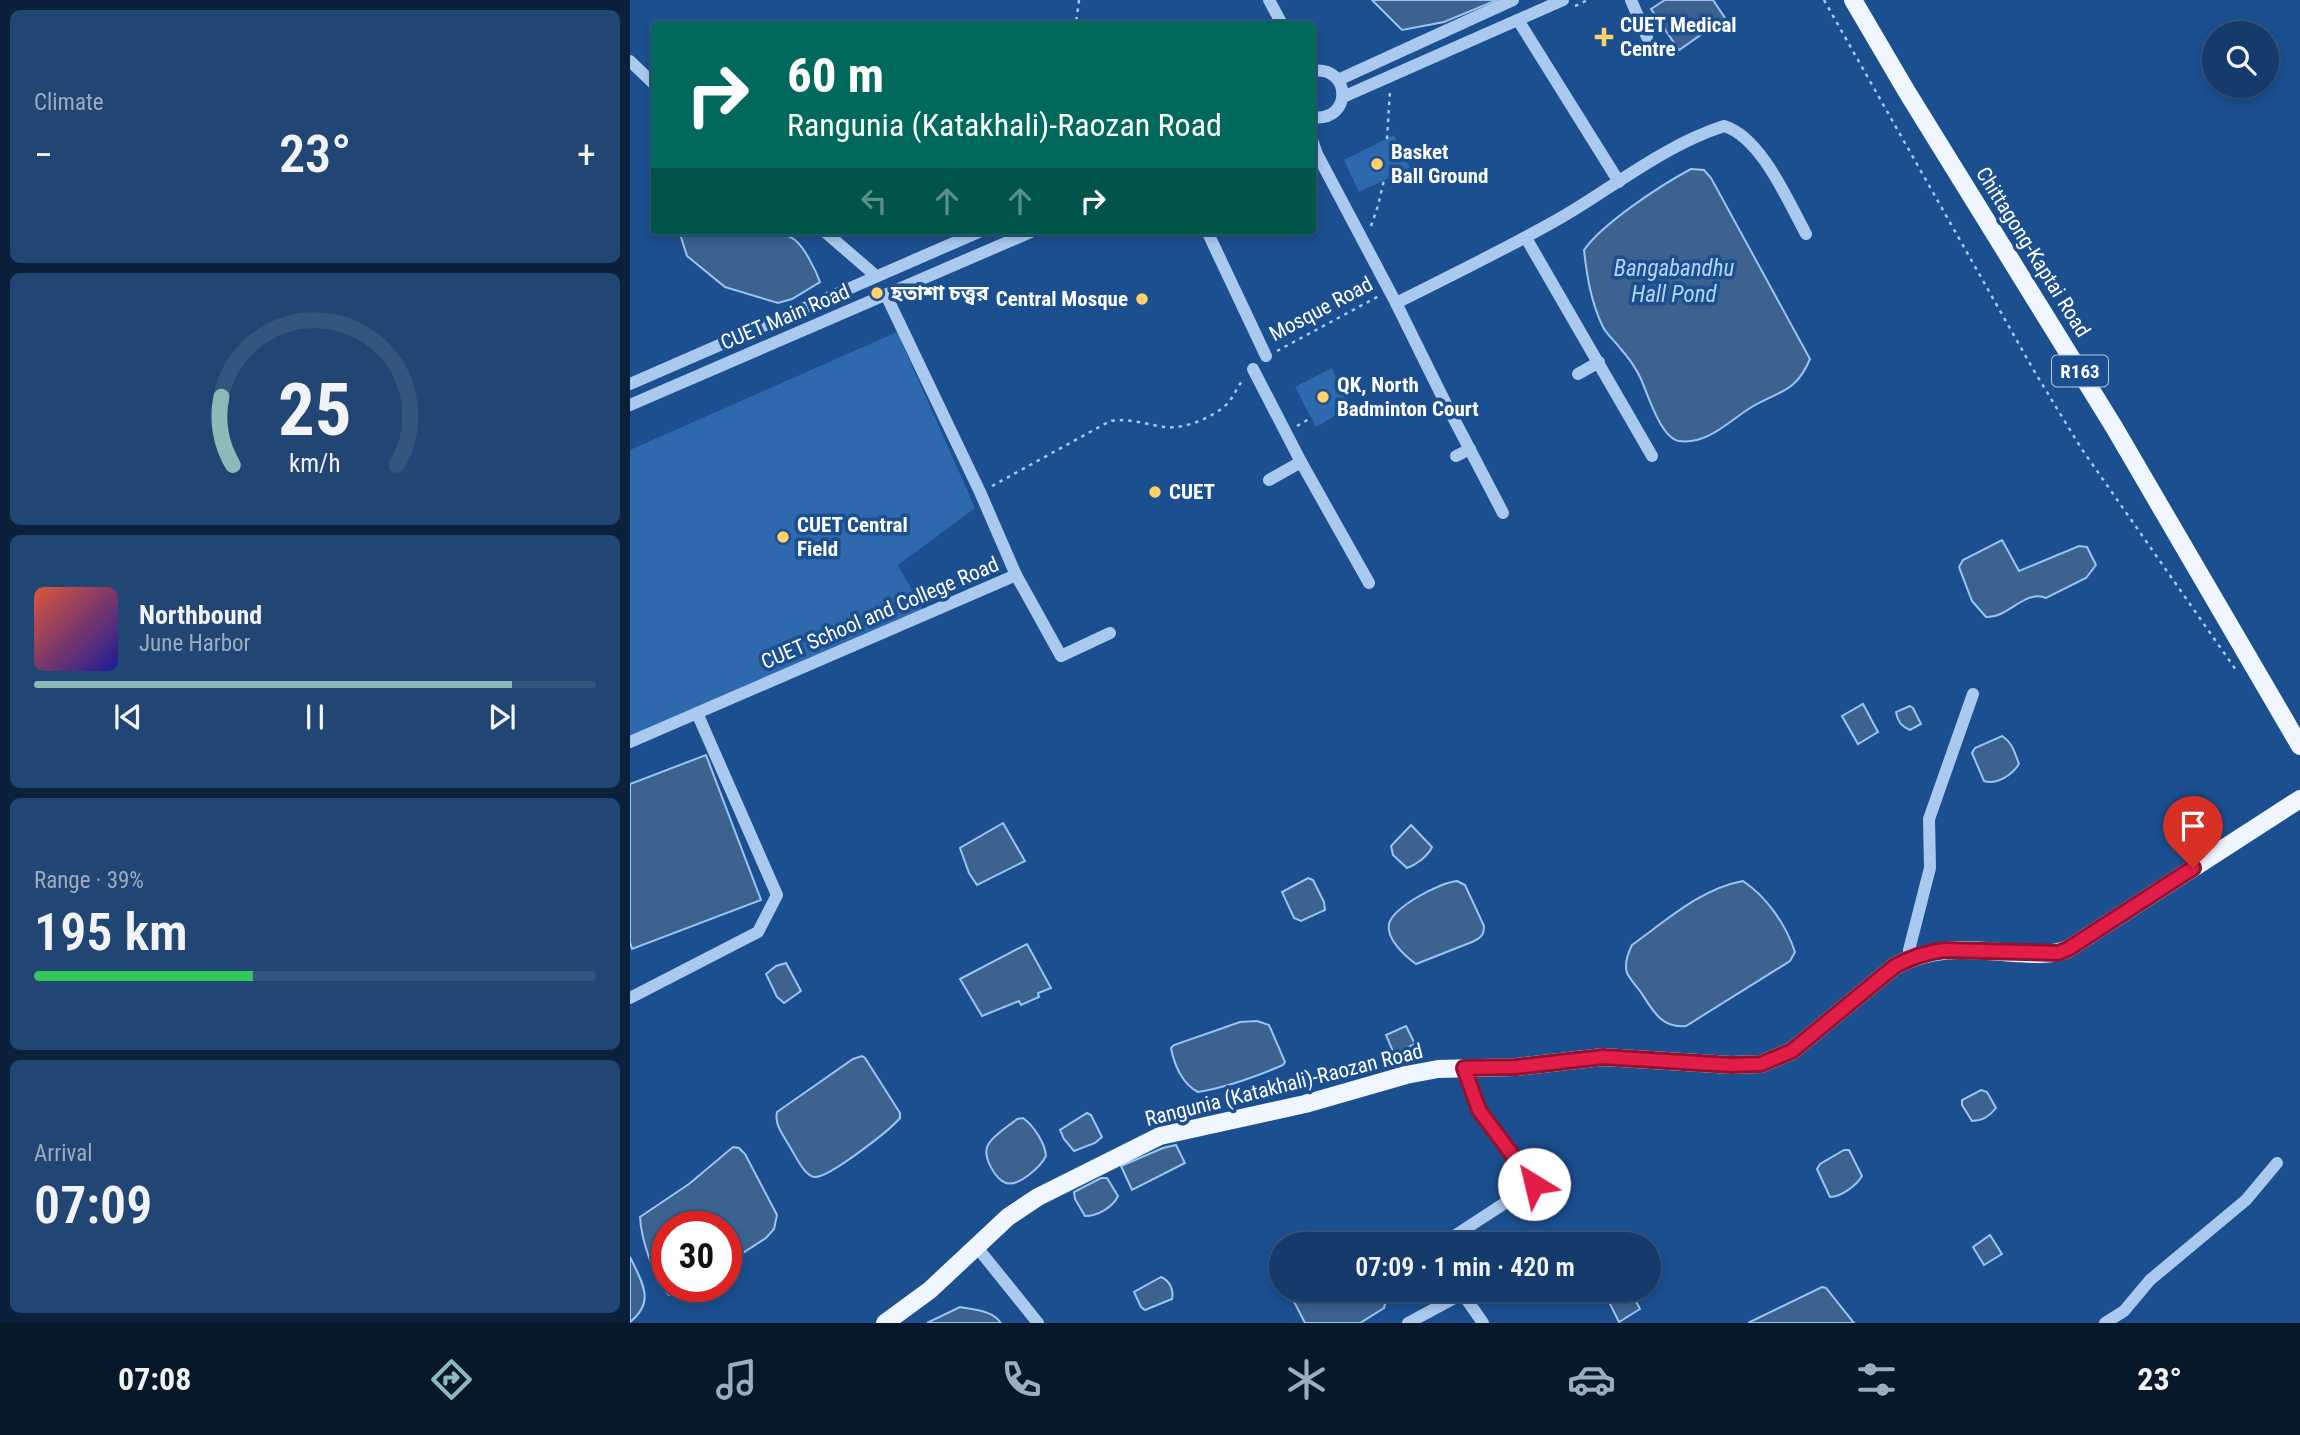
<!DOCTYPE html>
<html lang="en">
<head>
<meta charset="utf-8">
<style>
  :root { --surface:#143b6b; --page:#214673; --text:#f1f3f6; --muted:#9dadc1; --line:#33557e; --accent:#8bbbb9 }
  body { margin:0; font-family:"Roboto Condensed","Noto Sans Bengali",sans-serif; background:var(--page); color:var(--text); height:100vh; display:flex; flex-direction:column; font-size:26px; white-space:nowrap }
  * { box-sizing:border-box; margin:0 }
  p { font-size:23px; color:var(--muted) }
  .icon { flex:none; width:38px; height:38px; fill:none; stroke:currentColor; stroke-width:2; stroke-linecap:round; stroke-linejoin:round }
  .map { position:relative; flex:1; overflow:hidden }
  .drawer { display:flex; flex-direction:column; gap:10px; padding:10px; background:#0b203b; width:630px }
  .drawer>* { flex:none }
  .hud { position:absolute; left:21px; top:21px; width:665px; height:214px; border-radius:7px; box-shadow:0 4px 10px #0003,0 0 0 2px var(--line); background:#00695c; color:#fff; overflow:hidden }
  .tools { position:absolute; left:1572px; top:21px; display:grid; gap:14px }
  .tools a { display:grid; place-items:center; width:77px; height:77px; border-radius:50%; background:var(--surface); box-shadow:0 4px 10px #0003,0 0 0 2px var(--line); font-size:35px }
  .speed { position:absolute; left:21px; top:1211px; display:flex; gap:14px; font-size:35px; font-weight:700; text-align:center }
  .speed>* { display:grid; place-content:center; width:91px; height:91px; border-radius:50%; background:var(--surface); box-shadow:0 4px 10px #0003,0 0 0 2px var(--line); line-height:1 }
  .speed .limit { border:10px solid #d22; background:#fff; color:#111 }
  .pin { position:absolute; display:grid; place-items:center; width:60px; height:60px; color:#fff; margin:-72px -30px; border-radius:50% 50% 50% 0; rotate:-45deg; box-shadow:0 0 7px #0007 }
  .pin .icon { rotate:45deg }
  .me { position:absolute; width:77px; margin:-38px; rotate:324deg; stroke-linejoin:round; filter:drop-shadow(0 0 5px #0008) }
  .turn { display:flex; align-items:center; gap:24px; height:147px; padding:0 21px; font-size:32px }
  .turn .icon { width:91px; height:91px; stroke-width:2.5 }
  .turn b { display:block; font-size:49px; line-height:60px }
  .lanes { display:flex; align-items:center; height:66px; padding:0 21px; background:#0003; justify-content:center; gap:35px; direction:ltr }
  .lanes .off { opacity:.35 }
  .big { font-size:52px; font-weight:600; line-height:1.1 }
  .drawer .widget { flex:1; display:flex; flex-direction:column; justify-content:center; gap:10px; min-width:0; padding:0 24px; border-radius:10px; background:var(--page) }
  .drawer .dial { align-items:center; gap:0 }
  .dial svg { height:182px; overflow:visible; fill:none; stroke:var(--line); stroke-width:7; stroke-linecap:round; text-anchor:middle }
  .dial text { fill:var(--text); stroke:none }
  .song { display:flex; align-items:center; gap:21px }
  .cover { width:84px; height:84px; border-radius:10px; background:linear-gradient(135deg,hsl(10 70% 55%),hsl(240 70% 35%)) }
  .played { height:7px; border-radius:4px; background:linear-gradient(90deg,var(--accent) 85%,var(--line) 85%) }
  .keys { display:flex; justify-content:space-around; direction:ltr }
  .heat { display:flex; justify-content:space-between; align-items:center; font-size:38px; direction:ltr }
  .charge { height:10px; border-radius:5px; background:linear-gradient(90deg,#34c759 39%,var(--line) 0) }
  .trip { position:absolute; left:639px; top:1232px; width:392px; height:70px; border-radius:35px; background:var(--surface); box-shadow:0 4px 10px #0003,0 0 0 2px var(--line); font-weight:600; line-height:70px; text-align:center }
  .tab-bar { display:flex; height:112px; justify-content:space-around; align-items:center; background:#08182b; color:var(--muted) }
  .tab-bar .icon { width:49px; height:49px }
  .tab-bar .current { color:var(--accent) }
  .tab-bar b { font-size:32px; color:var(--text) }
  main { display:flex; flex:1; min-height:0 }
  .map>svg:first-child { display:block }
  .green { fill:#2e69ad }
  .water { fill:#3c6290; stroke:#9cc4f0; stroke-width:2 }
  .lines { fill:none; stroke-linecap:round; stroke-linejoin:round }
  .path { stroke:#a9c9ee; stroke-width:2.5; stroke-dasharray:3.5 5; stroke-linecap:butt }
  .minor { stroke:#a9c9ee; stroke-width:12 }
  .major { stroke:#f0f6ff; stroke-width:18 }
  .route-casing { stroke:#92132f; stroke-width:18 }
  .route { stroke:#e11d48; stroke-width:12 }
  .poi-dot { fill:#ffd166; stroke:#1b4f8f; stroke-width:2.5 }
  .labels { text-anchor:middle; stroke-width:7; stroke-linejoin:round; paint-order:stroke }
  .shield { fill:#1b4f8f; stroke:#bbcadd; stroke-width:2 }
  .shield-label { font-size:19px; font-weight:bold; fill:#fff }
  .poi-label { font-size:21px; font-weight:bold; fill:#fff; stroke:#1b4f8f; text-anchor:start }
  .street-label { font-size:21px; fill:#fff; stroke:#1b4f8f }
  .water-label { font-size:23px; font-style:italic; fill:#b5d3f5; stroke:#1b4f8f }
</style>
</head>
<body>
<main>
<section class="drawer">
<div class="widget"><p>Climate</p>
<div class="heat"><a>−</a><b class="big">23°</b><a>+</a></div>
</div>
<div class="widget dial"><svg viewBox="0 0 100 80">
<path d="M14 69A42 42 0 1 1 86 69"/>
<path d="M14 69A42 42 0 0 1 9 39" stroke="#8bbbb9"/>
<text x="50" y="56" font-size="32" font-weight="700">25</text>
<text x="50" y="72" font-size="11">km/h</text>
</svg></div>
<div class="widget">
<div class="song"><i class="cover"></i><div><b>Northbound</b><p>June Harbor</p></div></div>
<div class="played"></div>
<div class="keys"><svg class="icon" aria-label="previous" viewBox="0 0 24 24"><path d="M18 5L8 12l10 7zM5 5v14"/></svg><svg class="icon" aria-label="pause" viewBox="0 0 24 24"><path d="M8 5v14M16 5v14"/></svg><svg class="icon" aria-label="next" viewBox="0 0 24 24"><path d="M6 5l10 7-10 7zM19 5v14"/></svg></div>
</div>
<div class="widget"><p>Range · 39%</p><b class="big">195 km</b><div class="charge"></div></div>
<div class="widget"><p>Arrival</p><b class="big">07:09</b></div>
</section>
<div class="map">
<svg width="1670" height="1323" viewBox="0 0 1670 1323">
  <rect width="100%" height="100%" fill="#1b4f8f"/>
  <g class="green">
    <polygon points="764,135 780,168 729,192 714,160"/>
    <polygon points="267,332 345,508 268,565 295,614 0,739 0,450"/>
    <polygon points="702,368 719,407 686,427 665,387"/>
  </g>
  <g class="water">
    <polygon points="742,0 867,0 814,22 772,30"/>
    <polygon points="1035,0 1083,0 1095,18 1049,50 1021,9"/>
    <path d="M1061,169L1074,170L1081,178L1180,359C1166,393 1148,391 1120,408C1098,422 1077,445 1049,441C1031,438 1018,395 1011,379C1006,368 998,357 990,348C985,341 977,335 973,327C961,302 957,277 954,250C973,223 1031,185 1061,169Z"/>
    <path d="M49,231C74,231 146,225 165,240C175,248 186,271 190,282L162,299L148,303L95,287L57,256Z"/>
    <path d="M1372,540L1389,571L1449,546L1457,547L1466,565L1456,578L1416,598C1395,589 1377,619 1356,617L1342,601L1329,567L1333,560Z"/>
    <polygon points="1233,704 1248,732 1228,744 1212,716"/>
    <path d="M1280,706L1283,708L1291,724L1280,730C1272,727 1267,720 1266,712Z"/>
    <path d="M1372,736C1382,742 1385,753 1389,764C1382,775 1367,785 1354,781L1342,753L1345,748Z"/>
    <polygon points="76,755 131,900 2,949 0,942 0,784"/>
    <polygon points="373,823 395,861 347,885 339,873 330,848"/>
    <path d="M781,825L802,847C798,856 786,865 777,868L763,855L761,846Z"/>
    <polygon points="678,878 683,880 694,902 695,910 671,921 664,918 652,892"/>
    <path d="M827,881L835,885L854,926C854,935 851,938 842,942L786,964C775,956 756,939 759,924C763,907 811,882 827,881Z"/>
    <path d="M1113,881C1137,897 1156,925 1165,952L1160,961L1056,1026C1031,1029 1022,1009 1010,991C1006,986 1000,979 997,973C994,964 998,953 1002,945C1037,920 1070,889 1113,881Z"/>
    <polygon points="397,944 421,988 408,993 409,997 391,1005 389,1001 352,1016 330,979"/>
    <polygon points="156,963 171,991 154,1003 147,997 136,974 146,966"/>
    <path d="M627,1021L639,1025L655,1062L653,1065C625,1077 598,1087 568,1092C552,1084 544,1064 541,1048L544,1045L610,1022Z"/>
    <polygon points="776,1026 785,1044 764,1054 756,1035"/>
    <path d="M232,1056L235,1058L270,1113V1118C261,1129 198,1179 184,1177C174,1175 165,1155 160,1147C154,1136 144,1125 147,1112L223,1059Z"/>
    <path d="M1351,1090L1357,1092L1366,1108C1360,1116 1352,1121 1342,1121L1332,1105V1100Z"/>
    <polygon points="457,1113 461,1115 472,1137 465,1143 444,1151 434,1139 430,1130"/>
    <path d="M393,1118C404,1126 415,1143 416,1156C411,1166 389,1187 376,1183C365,1179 352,1156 358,1145C363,1135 379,1126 387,1119Z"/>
    <polygon points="546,1145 555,1163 502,1190 491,1166 533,1148"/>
    <path d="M103,1147L109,1148L115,1154L147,1215L144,1229L136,1238L96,1264V1227H37V1286H61L51,1292L39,1295C24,1280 11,1238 10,1217L59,1184Z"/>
    <path d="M1214,1150H1219L1232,1176C1227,1185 1211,1197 1200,1197L1187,1169L1190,1164Z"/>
    <path d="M471,1178H477L488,1196C483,1207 468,1216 455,1216L445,1199L444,1192Z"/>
    <polygon points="1360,1235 1372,1254 1354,1265 1343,1247"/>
    <path d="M0,1257C12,1282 26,1302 0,1322Z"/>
    <path d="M531,1277C540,1281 544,1290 542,1299L515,1310L511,1307L504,1292Z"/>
    <polygon points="1192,1287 1196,1288 1224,1323 1118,1323"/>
    <polygon points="658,1290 748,1290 755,1304 754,1308 730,1323 675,1323"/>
    <polygon points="996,1290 1000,1290 1010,1309 989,1322 978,1300"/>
    <path d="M330,1307C344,1310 362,1310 371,1323H297Z"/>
  </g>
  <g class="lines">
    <g class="path">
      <polyline points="449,0 446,23 453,24"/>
      <polyline points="1194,0 1403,369 1451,448 1606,670"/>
      <polyline points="945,6 958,0"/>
      <polyline points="757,139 760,90"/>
      <polyline points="741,226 748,206 754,180"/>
      <polyline points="647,351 749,296"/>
      <polyline points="667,426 679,419"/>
      <path d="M362,486L480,421C498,418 516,424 534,427C553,430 585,417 598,403C604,396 607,387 613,380"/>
    </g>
    <g class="minor">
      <polyline points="639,0 652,24"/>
      <polyline points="1001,0 1017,37"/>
      <polyline points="888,20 989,182"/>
      <polyline points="0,61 24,84"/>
      <path d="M682,71C722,65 723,123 682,117"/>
      <polyline points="708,80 883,0"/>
      <polyline points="713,97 933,0"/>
      <path d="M682,140L687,154L766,303C822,275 878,248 932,217C985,186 1035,145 1094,126C1131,137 1158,201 1176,234"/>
      <polyline points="194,231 246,276"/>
      <polyline points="577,231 636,356"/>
      <polyline points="896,238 1022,456"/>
      <polyline points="766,303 813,398 873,513"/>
      <polyline points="623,369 671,462 739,583"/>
      <polyline points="948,374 969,362"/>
      <polyline points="0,384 351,231"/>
      <polyline points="0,405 403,231"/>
      <polyline points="826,456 840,449"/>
      <polyline points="639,480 671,462"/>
      <polyline points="386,575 431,656 480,633"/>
      <polyline points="0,742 386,575 350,492 256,295"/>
      <polyline points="1280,958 1279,950 1300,868 1299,819 1343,694"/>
      <polyline points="0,998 128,932 147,895 67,713"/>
      <polyline points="812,1244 904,1184 849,1109 834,1068"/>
      <polyline points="346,1246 408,1323"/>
      <polyline points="830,1290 853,1323"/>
      <polyline points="778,1323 832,1294"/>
      <polyline points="1475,1323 1494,1311 1520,1280 1616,1200 1647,1163"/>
    </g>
    <g class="major">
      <polyline points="1223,0 1277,92 1484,427 1670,746"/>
      <path d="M255,1323L300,1290L378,1217L408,1197L530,1136L675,1104L776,1075L808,1069L886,1067L973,1057L1101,1065L1131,1064L1162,1051L1265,966C1306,944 1339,950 1384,953C1403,954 1420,956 1438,949L1670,799"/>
    </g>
  </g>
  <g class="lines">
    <defs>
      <path id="route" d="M904,1184L849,1110L834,1068L886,1067L973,1057L1101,1065L1131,1064L1162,1051L1265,966C1282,957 1296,952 1315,950L1428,953L1438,949L1563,868"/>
    </defs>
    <use href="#route" class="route-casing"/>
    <use href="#route" class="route"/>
  </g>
  <g class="poi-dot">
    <path d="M970.5 26.5h7v7h7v7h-7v7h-7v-7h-7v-7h7z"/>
    <circle cx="747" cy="164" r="7"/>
    <circle cx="247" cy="293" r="7"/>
    <circle cx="512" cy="299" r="7"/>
    <circle cx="693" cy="397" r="7"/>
    <circle cx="525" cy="492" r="7"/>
    <circle cx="153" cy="537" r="7"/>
  </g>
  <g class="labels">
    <rect class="shield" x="1422" y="355.5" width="56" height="31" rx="5"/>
    <g class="shield-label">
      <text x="1450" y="378">R163</text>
    </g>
    <g class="poi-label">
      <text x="990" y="32">CUET Medical<tspan x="990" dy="24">Centre</tspan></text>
      <text x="761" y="159">Basket<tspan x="761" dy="24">Ball Ground</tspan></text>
      <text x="261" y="300">হতাশা চত্ত্বর</text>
      <text x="498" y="306" text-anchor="end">Central Mosque</text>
      <text x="707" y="392">QK, North<tspan x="707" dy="24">Badminton Court</tspan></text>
      <text x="539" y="499">CUET</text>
      <text x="167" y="532">CUET Central<tspan x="167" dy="24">Field</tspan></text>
    </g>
    <g class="street-label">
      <text transform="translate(1403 252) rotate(58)" y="7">Chittagong-Kaptai Road</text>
      <text transform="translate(691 309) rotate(-28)" y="7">Mosque Road</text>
      <text transform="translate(155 317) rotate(-23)" y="7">CUET Main Road</text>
      <text transform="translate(250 613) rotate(-23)" y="7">CUET School and College Road</text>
      <text transform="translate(654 1085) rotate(-14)" y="7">Rangunia (Katakhali)-Raozan Road</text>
    </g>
    <g class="water-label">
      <text x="1044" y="276">Bangabandhu<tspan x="1044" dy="26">Hall Pond</tspan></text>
    </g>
  </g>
</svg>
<div class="tools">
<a><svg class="icon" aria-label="search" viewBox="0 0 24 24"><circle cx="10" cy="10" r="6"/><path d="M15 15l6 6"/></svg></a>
</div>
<div class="speed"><div class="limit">30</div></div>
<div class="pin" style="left:1563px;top:868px;background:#d93025"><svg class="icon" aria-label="arrive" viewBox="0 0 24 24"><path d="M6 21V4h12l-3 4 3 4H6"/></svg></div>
<svg class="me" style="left:904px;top:1184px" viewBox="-20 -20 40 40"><circle r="19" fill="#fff"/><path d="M0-13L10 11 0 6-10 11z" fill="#e11d48"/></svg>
<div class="trip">07:09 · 1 min · 420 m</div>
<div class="hud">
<div class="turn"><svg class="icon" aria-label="right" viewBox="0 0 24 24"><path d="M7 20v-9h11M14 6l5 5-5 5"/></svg><div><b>60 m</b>Rangunia (Katakhali)-Raozan Road</div></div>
<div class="lanes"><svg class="icon off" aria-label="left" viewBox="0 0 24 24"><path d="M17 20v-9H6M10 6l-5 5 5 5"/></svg><svg class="icon off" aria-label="ahead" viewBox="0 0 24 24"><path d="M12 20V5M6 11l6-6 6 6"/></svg><svg class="icon off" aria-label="ahead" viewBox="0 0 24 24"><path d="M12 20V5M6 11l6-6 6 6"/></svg><svg class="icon" aria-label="right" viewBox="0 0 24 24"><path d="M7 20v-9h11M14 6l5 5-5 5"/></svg></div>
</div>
</div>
</main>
<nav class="tab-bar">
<b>07:08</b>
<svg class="icon current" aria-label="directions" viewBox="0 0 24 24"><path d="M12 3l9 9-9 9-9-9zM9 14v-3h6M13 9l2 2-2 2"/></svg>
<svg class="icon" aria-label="music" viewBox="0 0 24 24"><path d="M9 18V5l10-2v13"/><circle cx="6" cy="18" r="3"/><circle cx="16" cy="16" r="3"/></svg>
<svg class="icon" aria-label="phone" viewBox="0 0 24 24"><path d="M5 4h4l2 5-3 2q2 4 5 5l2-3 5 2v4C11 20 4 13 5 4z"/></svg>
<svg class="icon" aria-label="climate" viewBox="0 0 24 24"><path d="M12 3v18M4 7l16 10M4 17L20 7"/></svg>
<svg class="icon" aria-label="car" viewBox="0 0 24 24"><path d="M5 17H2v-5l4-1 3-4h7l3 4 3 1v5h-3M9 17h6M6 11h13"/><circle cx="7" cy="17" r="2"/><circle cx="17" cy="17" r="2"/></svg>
<svg class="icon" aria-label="filters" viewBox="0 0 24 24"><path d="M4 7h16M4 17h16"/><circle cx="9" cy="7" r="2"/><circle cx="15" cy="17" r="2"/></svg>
<b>23°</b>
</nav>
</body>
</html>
